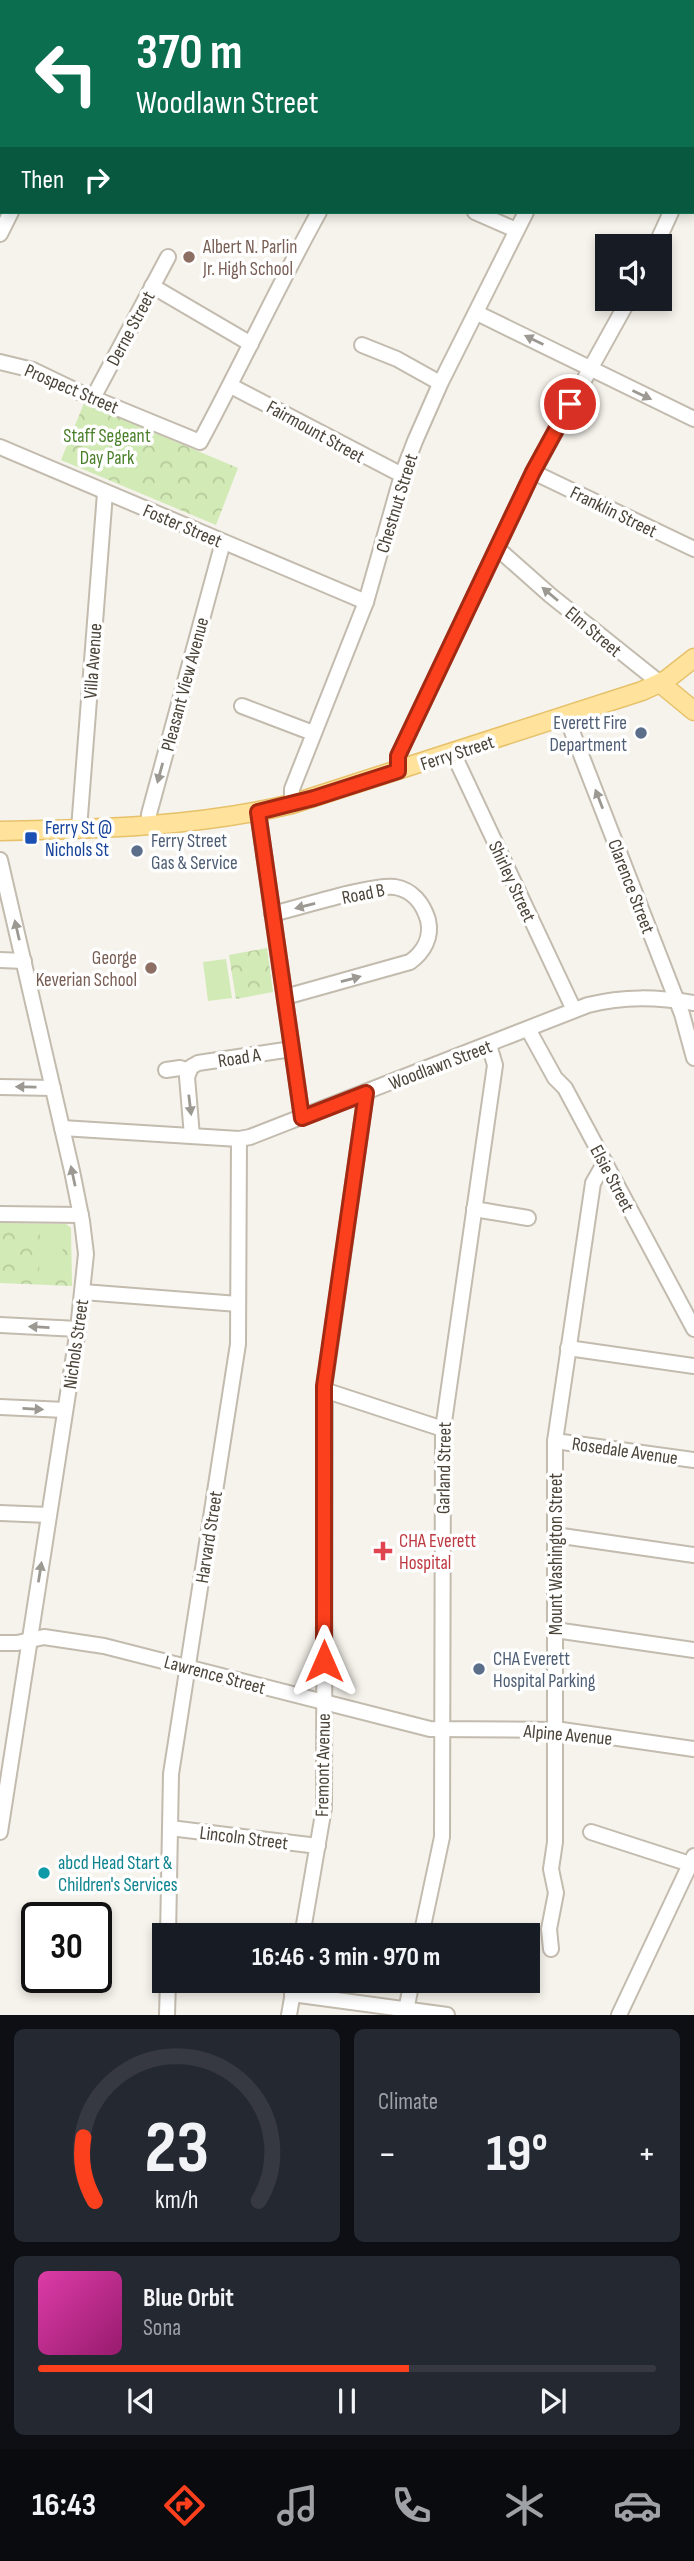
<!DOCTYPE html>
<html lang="en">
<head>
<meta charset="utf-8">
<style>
  :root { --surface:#171b24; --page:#242831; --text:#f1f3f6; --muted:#9ea1a6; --line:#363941; --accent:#fc3f1d }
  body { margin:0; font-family:"Sofia Sans Condensed",sans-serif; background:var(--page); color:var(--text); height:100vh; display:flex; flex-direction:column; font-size:26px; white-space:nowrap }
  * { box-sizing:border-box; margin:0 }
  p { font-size:23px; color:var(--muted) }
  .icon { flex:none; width:38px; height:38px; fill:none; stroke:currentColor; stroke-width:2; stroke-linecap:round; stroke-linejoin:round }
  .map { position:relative; height:2015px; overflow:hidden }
  .drawer { display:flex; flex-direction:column; gap:14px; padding:14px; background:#0d0f14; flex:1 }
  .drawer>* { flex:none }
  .top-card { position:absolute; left:0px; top:0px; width:695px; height:214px; box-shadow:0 4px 10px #0003; background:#0b6e4f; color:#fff; overflow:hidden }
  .controls { position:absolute; left:595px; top:234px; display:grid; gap:14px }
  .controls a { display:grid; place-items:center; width:77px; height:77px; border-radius:0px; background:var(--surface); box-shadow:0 4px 10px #0003; font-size:35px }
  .speed { position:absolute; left:21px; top:1902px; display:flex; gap:14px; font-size:35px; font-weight:700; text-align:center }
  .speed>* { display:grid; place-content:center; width:91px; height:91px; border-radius:50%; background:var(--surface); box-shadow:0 4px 10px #0003; line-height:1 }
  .speed .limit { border:4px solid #111; border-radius:10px; background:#fff; color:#111 }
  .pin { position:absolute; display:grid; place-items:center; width:60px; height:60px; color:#fff; margin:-30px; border:4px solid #fff; border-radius:50%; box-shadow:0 2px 7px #0007 }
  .me { position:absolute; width:77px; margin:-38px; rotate:0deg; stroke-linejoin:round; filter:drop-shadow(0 0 5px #0008) }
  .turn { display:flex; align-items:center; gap:24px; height:147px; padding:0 21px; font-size:32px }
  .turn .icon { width:91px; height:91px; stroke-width:2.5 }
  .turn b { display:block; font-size:49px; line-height:60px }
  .then { display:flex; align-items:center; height:66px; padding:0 21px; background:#0003; gap:14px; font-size:26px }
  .big { font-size:52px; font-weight:700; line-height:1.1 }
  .drawer .tile { flex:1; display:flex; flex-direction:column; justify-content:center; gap:10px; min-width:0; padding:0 24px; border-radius:10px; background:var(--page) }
  .drawer .dial { align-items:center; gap:0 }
  .dial svg { height:182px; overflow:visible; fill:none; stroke:var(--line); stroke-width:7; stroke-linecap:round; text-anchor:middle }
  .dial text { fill:var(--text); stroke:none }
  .song { display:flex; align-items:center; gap:21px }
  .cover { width:84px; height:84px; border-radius:10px; background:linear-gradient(135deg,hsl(320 70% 55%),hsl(320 70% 35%)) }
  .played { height:7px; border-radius:4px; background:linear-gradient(90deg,var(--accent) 60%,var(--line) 60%) }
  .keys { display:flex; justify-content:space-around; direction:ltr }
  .heat { display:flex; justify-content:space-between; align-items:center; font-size:38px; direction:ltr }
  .drawer .tiles { flex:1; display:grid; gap:14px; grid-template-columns:1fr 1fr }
  .tile:last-child { grid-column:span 2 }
  .trip { position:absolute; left:152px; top:1923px; width:388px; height:70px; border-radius:0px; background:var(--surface); box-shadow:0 4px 10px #0003; font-weight:700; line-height:70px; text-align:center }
  .tabs { display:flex; height:112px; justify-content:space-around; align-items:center; background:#090b0e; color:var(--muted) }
  .tabs .icon { width:49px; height:49px }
  .tabs .current { color:var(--accent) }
  .tabs b { font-size:32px; color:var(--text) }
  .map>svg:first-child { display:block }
  .park { fill:url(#park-crowns) }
  .garden { fill:#d2eab5 }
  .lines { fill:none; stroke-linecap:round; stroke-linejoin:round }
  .minor-casing { stroke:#c2bbae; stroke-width:18 }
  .major-casing { stroke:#e6c16a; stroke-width:21 }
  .minor { stroke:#fff; stroke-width:14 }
  .major { stroke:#ffe39c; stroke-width:18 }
  .oneway { fill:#9c9892 }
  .route-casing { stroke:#a42913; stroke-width:18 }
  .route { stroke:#fc3f1d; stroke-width:12 }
  .education-dot { fill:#8d6e63; stroke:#fff; stroke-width:2.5 }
  .service-dot { fill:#5c6f8a; stroke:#fff; stroke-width:2.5 }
  .transit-dot { fill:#1a4fb4; stroke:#fff; stroke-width:2.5 }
  .health-dot { fill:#e0444e; stroke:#fff; stroke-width:2.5 }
  .culture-dot { fill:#0f9aa8; stroke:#fff; stroke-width:2.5 }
  .labels { text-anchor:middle; stroke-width:7; stroke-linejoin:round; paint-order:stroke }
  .education-label { font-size:19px; fill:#785e54; stroke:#fff; text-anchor:start }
  .street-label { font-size:19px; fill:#4b4439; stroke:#fff }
  .park-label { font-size:19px; fill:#4a7f2a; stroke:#fff }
  .service-label { font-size:19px; fill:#4e5e75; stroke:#fff; text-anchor:start }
  .transit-label { font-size:19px; fill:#164399; stroke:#fff; text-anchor:start }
  .health-label { font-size:19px; fill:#be3a42; stroke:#fff; text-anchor:start }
  .culture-label { font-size:19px; fill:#0d838f; stroke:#fff; text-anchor:start }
</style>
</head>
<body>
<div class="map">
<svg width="694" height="2015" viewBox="0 0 694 2015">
  <defs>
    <pattern id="park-crowns" width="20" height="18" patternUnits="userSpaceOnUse" patternTransform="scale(1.75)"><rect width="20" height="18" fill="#d2eab5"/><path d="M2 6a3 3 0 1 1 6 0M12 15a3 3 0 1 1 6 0" fill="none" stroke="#b6ca9c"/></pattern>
  </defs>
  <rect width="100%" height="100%" fill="#f6f3ec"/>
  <g class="park">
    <polygon points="84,403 238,468 216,525 61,460"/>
    <polygon points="267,948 273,992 236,999 229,955"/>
    <polygon points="0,1223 66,1224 71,1228 72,1286 0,1283"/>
  </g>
  <g class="garden">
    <polygon points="226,959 232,998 208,1001 203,962"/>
    <polygon points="40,1232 63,1233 62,1277 39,1277"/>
  </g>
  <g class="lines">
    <defs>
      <g id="minor">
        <polyline points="118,2 119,0"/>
        <polyline points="435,2 436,0"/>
        <polyline points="541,2 541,0"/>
        <polyline points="629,2 629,0"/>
        <polyline points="693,59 694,57"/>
        <polyline points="0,126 2,126"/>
        <polyline points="475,212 516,230"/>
        <polyline points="0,234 11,212"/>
        <polyline points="655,247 671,212"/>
        <polyline points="152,286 251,344"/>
        <polyline points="477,313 694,419"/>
        <polyline points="362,345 397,359 440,383"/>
        <path d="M0,362L33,370L83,394L200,442C241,366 277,288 319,212"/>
        <polyline points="231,386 402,475"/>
        <polyline points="93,398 168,257"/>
        <polyline points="0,447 366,602"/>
        <polyline points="533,472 694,549"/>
        <polyline points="497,548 550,595 660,683"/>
        <polyline points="242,706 313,733"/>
        <polyline points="566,716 682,1014 694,1058"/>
        <polyline points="453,753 574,1010"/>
        <polyline points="398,771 398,756 533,472 629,299"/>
        <polyline points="292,804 292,789 366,602 402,475 415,441 441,382 526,212"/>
        <polyline points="258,812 302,1118"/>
        <polyline points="149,826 149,814 223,542"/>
        <polyline points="79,829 105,493"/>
        <polyline points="0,860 72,1171 82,1221 86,1254 78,1329 0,1832"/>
        <path d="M272,914C298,908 372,884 395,887C412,890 423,903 428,920C432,937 424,952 410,962L285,997"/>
        <polyline points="0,960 24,961"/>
        <polyline points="528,1029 555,1078 565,1088 694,1329"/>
        <polyline points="166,1070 180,1068 189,1071"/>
        <polyline points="0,1087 53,1088"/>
        <path d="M62,1128L239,1139L250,1137L588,1005C624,996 657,997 694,1003"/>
        <polyline points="192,1136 187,1077 191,1067 198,1063 292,1049"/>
        <polyline points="474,1209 528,1218"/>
        <polyline points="0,1214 81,1215"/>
        <polyline points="83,1292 238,1304"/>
        <polyline points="0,1325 78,1329"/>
        <polyline points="568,1348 694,1366"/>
        <polyline points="324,1390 443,1429"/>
        <polyline points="0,1407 65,1410"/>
        <polyline points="555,1441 694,1460"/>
        <polyline points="0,1513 49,1515"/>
        <polyline points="555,1535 694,1555"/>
        <polyline points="555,1630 694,1650"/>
        <polyline points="0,1643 17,1643 44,1637 104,1646 430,1729 562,1730 694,1749"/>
        <polyline points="170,1828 318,1846"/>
        <polyline points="591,1832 690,1864"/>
        <polyline points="168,1936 171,1774 238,1344 239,1139"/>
        <polyline points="302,1936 324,1808 325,1382 366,1093"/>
        <polyline points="421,1936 442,1837 443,1429 495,1065 489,1045"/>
        <polyline points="551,1949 549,1929 556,1893 551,1869 555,1842 555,1441 593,1183 605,1162"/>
        <polyline points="292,1994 447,2015"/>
        <polyline points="167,2015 168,1981"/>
        <polyline points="289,2015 295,1981"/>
        <polyline points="405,2015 412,1981"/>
        <polyline points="619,2015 694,1856"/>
      </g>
      <g id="major">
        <polyline points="142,0 148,2"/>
        <polyline points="693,159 694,159"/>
        <polyline points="660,683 694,711"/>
        <path d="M0,831C98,829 195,827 292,804L642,691L666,680L694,658"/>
      </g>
    </defs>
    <use href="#minor" class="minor-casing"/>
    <use href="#major" class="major-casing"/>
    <use href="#minor" class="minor"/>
    <use href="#major" class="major"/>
  </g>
  <defs><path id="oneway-solid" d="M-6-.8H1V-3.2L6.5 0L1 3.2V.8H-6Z" transform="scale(1.75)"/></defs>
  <g class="oneway">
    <use href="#oneway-solid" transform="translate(534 340) rotate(-154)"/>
    <use href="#oneway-solid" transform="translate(642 395) rotate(25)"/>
    <use href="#oneway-solid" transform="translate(550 594) rotate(-140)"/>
    <use href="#oneway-solid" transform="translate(160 773) rotate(105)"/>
    <use href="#oneway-solid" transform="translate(599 799) rotate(-111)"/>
    <use href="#oneway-solid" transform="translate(305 906) rotate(166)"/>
    <use href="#oneway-solid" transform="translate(17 930) rotate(-103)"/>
    <use href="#oneway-solid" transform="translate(351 979) rotate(-15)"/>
    <use href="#oneway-solid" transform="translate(26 1087) rotate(-179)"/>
    <use href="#oneway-solid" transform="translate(190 1105) rotate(83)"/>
    <use href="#oneway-solid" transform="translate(73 1176) rotate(-102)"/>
    <use href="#oneway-solid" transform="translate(39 1327) rotate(-177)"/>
    <use href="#oneway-solid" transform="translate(33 1409) rotate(3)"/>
    <use href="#oneway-solid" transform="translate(40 1572) rotate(-81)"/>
  </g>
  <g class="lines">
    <defs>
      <polyline id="route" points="324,1661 324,1386 366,1093 302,1118 258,812 314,798 398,771 398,756 533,472 570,404"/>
    </defs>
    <use href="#route" class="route-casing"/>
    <use href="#route" class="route"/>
  </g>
  <g class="education-dot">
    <circle cx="189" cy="257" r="7"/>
    <circle cx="151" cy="968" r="7"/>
  </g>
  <g class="service-dot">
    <circle cx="641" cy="733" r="7"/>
    <circle cx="137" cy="851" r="7"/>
    <circle cx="479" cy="1669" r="7"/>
  </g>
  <rect class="transit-dot" x="24" y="831" width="14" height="14" rx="3.5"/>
  <path class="health-dot" d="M379.5 1540.5h7v7h7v7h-7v7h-7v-7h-7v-7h7z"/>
  <circle class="culture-dot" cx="44" cy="1873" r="7"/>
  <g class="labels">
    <g class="education-label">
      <text x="203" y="253">Albert N. Parlin<tspan x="203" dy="22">Jr. High School</tspan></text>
      <text x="137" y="964" text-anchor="end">George<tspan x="137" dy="22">Keverian School</tspan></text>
    </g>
    <g class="street-label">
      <text transform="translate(130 328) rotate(-62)" y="7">Derne Street</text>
      <text transform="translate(72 388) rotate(23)" y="7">Prospect Street</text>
      <text transform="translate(316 431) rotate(29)" y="7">Fairmount Street</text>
      <text transform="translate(396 503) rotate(-73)" y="7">Chestnut Street</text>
      <text transform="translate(614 511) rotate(26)" y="7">Franklin Street</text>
      <text transform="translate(183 525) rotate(23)" y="7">Foster Street</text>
      <text transform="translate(594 631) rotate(40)" y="7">Elm Street</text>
      <text transform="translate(92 661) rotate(-86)" y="7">Villa Avenue</text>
      <text transform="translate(184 684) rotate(-75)" y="7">Pleasant View Avenue</text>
      <text transform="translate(457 752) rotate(-18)" y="7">Ferry Street</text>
      <text transform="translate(513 881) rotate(65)" y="7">Shirley Street</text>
      <text transform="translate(632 886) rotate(69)" y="7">Clarence Street</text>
      <text transform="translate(363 893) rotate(-11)" y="7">Road B</text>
      <text transform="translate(239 1057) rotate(-9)" y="7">Road A</text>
      <text transform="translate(440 1064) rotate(-21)" y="7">Woodlawn Street</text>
      <text transform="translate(613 1178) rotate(62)" y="7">Elsie Street</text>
      <text transform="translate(75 1344) rotate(-82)" y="7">Nichols Street</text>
      <text transform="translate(625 1450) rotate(8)" y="7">Rosedale Avenue</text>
      <text transform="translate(443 1468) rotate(-89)" y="7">Garland Street</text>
      <text transform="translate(208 1537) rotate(-81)" y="7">Harvard Street</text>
      <text transform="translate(555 1554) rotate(-90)" y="7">Mount Washington Street</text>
      <text transform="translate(215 1674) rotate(15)" y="7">Lawrence Street</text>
      <text transform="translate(568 1734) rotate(5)" y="7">Alpine Avenue</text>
      <text transform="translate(322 1765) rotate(-89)" y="7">Fremont Avenue</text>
      <text transform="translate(244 1837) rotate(7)" y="7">Lincoln Street</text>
    </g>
    <g class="park-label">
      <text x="107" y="442">Staff Segeant<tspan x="107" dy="22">Day Park</tspan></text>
    </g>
    <g class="service-label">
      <text x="627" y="729" text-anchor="end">Everett Fire<tspan x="627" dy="22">Department</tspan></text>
      <text x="151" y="847">Ferry Street<tspan x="151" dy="22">Gas &amp; Service</tspan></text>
      <text x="493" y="1665">CHA Everett<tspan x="493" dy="22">Hospital Parking</tspan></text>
    </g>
    <g class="transit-label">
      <text x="45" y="834">Ferry St @<tspan x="45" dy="22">Nichols St</tspan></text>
    </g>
    <g class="health-label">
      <text x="399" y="1547">CHA Everett<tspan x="399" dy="22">Hospital</tspan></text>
    </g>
    <g class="culture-label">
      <text x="58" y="1869">abcd Head Start &amp;<tspan x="58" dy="22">Children's Services</tspan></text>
    </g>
  </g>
</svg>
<div class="controls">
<a><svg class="icon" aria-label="sound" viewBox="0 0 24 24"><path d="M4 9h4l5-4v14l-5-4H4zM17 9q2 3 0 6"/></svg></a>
</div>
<div class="speed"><div class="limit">30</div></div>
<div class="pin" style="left:570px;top:404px;background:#d93025"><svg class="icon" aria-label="arrive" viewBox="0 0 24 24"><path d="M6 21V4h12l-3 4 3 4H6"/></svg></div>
<svg class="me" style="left:324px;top:1661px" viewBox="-20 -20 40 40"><path d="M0-17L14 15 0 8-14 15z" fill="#fc3f1d" stroke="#fff" stroke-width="4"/></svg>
<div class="trip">16:46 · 3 min · 970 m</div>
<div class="top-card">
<div class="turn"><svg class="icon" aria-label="left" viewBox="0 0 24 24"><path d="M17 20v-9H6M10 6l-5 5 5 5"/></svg><div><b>370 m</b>Woodlawn Street</div></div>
<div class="then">Then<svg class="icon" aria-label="right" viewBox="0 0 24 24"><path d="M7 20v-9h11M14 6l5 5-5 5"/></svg></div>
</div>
</div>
<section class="drawer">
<div class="tiles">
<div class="tile dial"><svg viewBox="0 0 100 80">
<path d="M14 69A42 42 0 1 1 86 69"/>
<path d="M14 69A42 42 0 0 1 9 41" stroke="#fc3f1d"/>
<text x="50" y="56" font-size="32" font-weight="700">23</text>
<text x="50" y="72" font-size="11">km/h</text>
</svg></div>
<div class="tile"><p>Climate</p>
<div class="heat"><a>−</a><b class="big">19°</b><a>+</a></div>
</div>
<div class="tile">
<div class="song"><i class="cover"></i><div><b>Blue Orbit</b><p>Sona</p></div></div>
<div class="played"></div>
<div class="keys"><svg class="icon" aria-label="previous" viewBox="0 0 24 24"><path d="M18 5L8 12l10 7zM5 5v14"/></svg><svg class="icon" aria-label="pause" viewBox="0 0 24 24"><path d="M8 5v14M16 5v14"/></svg><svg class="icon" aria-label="next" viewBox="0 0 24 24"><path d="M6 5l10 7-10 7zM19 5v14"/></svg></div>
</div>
</div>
</section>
<nav class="tabs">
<b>16:43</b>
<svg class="icon current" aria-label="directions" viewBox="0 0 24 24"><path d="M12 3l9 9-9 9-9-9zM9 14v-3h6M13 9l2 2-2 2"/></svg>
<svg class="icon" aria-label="music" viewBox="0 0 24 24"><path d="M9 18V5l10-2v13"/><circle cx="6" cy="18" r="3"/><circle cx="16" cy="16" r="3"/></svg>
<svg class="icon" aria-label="phone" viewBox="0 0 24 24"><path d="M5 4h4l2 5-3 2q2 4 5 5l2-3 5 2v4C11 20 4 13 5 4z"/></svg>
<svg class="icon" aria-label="climate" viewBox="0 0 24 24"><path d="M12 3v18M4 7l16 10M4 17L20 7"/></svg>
<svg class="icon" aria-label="car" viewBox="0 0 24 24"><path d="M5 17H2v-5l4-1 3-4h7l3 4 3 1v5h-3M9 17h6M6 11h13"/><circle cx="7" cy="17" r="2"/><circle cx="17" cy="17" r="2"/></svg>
</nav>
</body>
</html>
